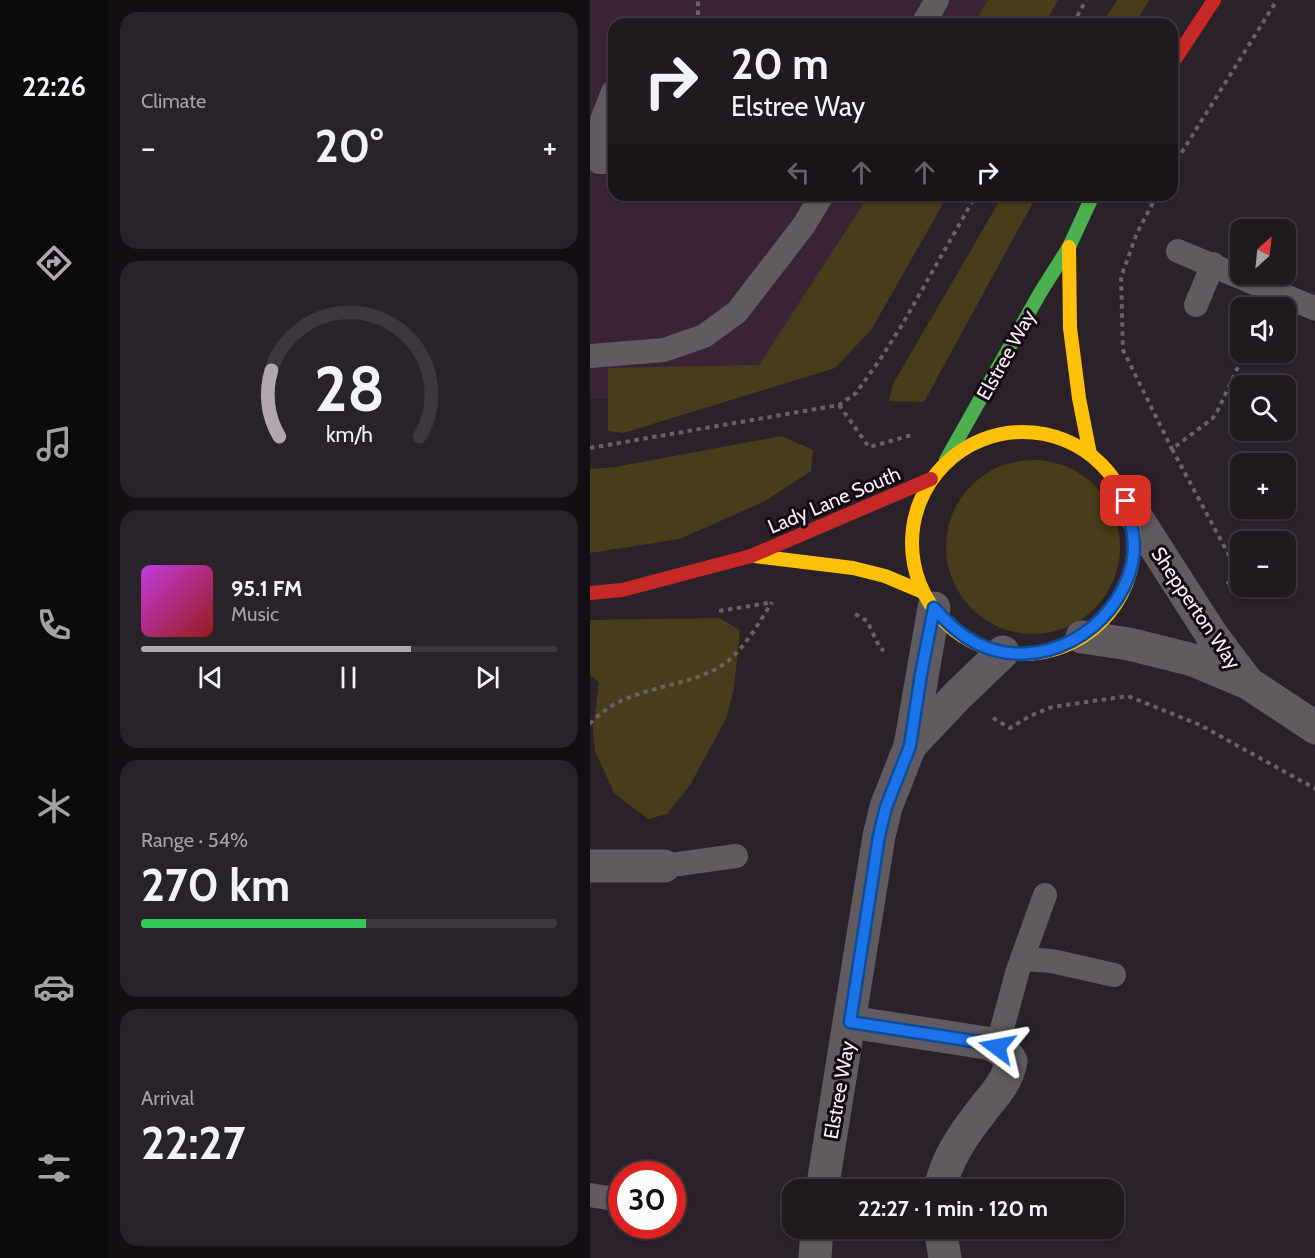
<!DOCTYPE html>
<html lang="en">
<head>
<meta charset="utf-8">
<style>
  :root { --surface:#201a1f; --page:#282328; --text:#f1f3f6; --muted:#a2a1a4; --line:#3d383d; --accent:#b2a7b0 }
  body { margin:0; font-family:Cabin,sans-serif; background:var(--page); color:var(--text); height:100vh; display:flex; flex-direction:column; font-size:22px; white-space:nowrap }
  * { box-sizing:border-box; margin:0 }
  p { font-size:20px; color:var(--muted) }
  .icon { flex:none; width:33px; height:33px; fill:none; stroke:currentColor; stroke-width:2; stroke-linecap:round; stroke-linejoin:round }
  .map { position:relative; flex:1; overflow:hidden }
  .details { display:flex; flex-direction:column; gap:12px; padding:12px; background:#120e11; width:482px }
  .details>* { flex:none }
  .guide { position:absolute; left:18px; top:18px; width:570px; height:183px; border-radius:18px; box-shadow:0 2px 4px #0004,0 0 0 2px var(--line); background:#201a1f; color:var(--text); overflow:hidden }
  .needle { width:39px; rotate:27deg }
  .tools { position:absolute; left:640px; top:219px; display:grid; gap:12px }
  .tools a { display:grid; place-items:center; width:66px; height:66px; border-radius:12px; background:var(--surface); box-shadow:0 2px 4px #0004,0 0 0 2px var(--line); font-size:30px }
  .speed { position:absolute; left:18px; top:1161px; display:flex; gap:12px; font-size:30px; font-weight:700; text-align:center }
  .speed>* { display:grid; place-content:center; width:78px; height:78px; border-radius:50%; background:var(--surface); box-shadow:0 2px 4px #0004,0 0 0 2px var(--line); line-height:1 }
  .speed .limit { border:9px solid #d22; background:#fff; color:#111 }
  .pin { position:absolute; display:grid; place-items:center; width:51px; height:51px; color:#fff; margin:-26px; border-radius:12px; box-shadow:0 3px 9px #0006 }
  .me { position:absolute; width:66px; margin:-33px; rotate:283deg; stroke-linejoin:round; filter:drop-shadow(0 0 4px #0008) }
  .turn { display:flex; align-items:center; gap:21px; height:126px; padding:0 24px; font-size:27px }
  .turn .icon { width:78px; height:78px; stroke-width:2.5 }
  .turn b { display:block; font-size:42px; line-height:51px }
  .lanes { display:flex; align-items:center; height:57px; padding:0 24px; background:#0003; justify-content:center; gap:30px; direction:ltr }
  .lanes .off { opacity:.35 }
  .big { font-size:45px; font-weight:700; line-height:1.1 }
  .details .tile { flex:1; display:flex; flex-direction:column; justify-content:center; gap:9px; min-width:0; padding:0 21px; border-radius:18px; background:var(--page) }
  .details .dial { align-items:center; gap:0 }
  .dial svg { height:156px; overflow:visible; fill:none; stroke:var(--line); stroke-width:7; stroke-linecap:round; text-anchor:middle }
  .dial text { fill:var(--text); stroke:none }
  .song { display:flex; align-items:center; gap:18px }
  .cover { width:72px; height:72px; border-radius:9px; background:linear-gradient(135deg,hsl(290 70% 55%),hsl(0 70% 35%)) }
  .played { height:6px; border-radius:3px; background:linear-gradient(90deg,var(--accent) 65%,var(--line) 65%) }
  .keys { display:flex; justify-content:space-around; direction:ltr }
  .heat { display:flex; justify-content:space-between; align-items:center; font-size:33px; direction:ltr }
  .charge { height:9px; border-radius:4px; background:linear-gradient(90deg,#34c759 54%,var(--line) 0) }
  .trip { position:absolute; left:192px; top:1179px; width:342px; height:60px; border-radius:18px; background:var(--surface); box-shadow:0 2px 4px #0004,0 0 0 2px var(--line); font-weight:700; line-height:60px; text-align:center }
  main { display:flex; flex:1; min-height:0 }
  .dock { display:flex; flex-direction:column; width:108px; justify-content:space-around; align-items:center; background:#0d0a0c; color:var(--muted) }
  .dock .icon { width:42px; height:42px }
  .dock .active { color:var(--accent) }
  .dock b { font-size:27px; color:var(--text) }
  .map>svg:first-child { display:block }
  .built { fill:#392334 }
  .green { fill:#473d1b }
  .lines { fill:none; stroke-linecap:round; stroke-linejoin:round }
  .path { stroke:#666265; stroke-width:4; stroke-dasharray:4.5 4.5; stroke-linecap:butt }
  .lane { stroke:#5f5b5e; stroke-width:24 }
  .street { stroke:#5f5b5e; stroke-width:33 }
  .fast { stroke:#4caf50; stroke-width:14 }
  .slow { stroke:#ffc107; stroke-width:14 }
  .jam { stroke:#c62828; stroke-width:14 }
  .route-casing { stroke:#114b97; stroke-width:15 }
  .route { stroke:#1a73e8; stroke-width:10 }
  .labels { text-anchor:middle; stroke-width:6; stroke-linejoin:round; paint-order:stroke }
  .street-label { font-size:20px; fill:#fbeef8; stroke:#130b11 }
</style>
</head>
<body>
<main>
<nav class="dock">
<b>22:26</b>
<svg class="icon active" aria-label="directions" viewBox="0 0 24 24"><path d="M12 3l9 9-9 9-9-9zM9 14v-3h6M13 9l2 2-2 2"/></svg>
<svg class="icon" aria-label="music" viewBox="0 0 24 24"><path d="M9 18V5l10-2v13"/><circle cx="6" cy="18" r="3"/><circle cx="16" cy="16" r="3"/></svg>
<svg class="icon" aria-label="phone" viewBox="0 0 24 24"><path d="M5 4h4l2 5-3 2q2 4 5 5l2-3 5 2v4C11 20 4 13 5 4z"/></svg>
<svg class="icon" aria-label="climate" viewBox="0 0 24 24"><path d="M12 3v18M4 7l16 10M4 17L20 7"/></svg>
<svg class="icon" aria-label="car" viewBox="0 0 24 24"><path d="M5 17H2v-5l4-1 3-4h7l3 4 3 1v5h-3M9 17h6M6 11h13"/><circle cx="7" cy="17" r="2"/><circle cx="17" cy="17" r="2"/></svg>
<svg class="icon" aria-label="filters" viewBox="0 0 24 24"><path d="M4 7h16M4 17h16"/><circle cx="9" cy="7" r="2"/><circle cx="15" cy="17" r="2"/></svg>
</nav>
<section class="details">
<div class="tile"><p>Climate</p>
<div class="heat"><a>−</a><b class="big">20°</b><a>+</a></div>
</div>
<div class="tile dial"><svg viewBox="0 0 100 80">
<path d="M14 69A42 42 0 1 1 86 69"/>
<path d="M14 69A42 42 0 0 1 10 35" stroke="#b2a7b0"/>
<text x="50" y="56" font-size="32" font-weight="700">28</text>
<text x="50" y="72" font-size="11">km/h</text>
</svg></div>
<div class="tile">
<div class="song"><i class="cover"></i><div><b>95.1 FM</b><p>Music</p></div></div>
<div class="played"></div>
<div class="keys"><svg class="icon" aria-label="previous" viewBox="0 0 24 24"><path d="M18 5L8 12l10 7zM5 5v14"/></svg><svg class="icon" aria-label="pause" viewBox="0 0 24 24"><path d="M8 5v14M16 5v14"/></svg><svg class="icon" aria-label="next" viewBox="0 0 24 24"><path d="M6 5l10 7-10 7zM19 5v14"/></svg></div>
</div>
<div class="tile"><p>Range · 54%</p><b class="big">270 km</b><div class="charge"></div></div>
<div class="tile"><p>Arrival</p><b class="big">22:27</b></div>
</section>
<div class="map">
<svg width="726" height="1258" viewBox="0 0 726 1258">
  <rect width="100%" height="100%" fill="#2b2229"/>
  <polygon class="built" points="0,0 468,0 455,24 24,24 24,195 358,195 281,330 245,368 32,433 18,431 18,399 0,399"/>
  <g class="green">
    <polygon points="398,0 468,0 455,24 383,24"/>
    <polygon points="527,0 560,0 544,24 512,24"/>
    <polygon points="279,195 358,195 281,330 245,368 33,433 18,431 18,368 169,365"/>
    <polygon points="413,195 447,195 334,402 299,401 303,384"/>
    <polygon points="192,436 223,450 221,471 175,501 90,539 0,553 0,469 25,467"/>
    <circle cx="443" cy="547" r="87"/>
    <polygon points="129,618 150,630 144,688 136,719 100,785 77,814 58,819 24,793 5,751 3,731 9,682 0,675 0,620"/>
  </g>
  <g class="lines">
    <g class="path">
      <polyline points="108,24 108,0"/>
      <polyline points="483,24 496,0"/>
      <polyline points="582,168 687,0"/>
      <polyline points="567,195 547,233 531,277 533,350 582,449"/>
      <polyline points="249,405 279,447 322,435"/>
      <polyline points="0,448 249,405 266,393 289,361 312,325 386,195"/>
      <polyline points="637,584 649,574 582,449 622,419 627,412 655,352"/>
      <polyline points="129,611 178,603"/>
      <polyline points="265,614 277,621 290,648 294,651"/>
      <polyline points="403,718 420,728 440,716 462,707 538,696 610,725 726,789"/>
      <path d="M0,724C31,688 82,690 122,671C149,659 167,626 182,602"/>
    </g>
    <g class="lane">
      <polyline points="333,24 347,0"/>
      <polyline points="23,92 12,120 9,162 24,162"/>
      <polyline points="588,251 726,309"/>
      <polyline points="606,305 623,264"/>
      <polyline points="0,356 74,350 114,336 147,312 214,225 232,195"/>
      <polyline points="74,866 146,856"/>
      <polyline points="432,959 462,961 524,975"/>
      <polyline points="407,1047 428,970 455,895"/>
      <polyline points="0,1195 32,1200"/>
    </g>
    <g class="street">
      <polyline points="536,501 621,634 657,682"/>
      <polyline points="492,637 539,644 603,660 658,683 726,728"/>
      <polyline points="320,746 367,696 413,652"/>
      <polyline points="0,866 74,866"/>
      <path d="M260,1022L396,1043C407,1047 415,1051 421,1061C418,1082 403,1096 391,1112C373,1135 355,1161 350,1190"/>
      <polyline points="232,1190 289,836 296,807 320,746 344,608"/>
      <polyline points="350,1228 355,1258"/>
      <polyline points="225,1258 227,1228"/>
    </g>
    <polyline class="fast" points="356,460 450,293 479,247 503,195"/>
    <g class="slow">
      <polyline points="479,247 480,328 489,398 500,454"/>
      <circle cx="433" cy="543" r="111"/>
      <polyline points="165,556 263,568 295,576 333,592"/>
    </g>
    <g class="jam">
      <polyline points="582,64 624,0"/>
      <polyline points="0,593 32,590 161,556 341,479"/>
    </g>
  </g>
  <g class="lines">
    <defs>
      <path id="route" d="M407,1047L396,1043L260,1022L289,836L296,807L320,746L331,674L344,608C356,622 369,634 386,643C450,675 526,631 542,564C547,543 541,522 536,501"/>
    </defs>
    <use href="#route" class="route-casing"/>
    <use href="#route" class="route"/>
  </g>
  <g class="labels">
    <g class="street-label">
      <text transform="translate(416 355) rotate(-61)" y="7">Elstree Way</text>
      <text transform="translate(244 500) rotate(-23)" y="7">Lady Lane South</text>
      <text transform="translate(606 608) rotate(56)" y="7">Shepperton Way</text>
      <text transform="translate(249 1090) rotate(-80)" y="7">Elstree Way</text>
    </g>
  </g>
</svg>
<div class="tools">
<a><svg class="needle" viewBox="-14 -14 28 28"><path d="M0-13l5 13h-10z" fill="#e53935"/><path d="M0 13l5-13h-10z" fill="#a2a1a4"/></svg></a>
<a><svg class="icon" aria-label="sound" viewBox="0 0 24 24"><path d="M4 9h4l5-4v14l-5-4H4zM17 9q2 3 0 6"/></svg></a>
<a><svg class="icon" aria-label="search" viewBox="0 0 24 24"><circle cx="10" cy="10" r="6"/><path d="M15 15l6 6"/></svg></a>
<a>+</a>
<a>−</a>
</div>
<div class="speed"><div class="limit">30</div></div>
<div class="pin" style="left:536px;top:501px;background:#d93025"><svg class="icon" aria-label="arrive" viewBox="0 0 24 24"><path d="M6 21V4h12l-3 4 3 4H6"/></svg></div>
<svg class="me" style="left:407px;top:1047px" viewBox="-20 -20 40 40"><path d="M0-17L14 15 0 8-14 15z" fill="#1a73e8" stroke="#fff" stroke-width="4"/></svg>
<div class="trip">22:27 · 1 min · 120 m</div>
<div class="guide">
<div class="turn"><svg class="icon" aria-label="right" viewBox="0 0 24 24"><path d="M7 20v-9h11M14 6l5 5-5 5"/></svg><div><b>20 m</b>Elstree Way</div></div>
<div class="lanes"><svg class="icon off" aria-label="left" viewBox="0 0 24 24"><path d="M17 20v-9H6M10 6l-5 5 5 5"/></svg><svg class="icon off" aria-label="ahead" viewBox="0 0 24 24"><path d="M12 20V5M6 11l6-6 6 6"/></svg><svg class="icon off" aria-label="ahead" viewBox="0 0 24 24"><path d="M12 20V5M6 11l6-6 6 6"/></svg><svg class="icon" aria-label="right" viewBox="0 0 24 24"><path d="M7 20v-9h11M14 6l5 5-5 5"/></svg></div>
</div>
</div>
</main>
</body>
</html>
